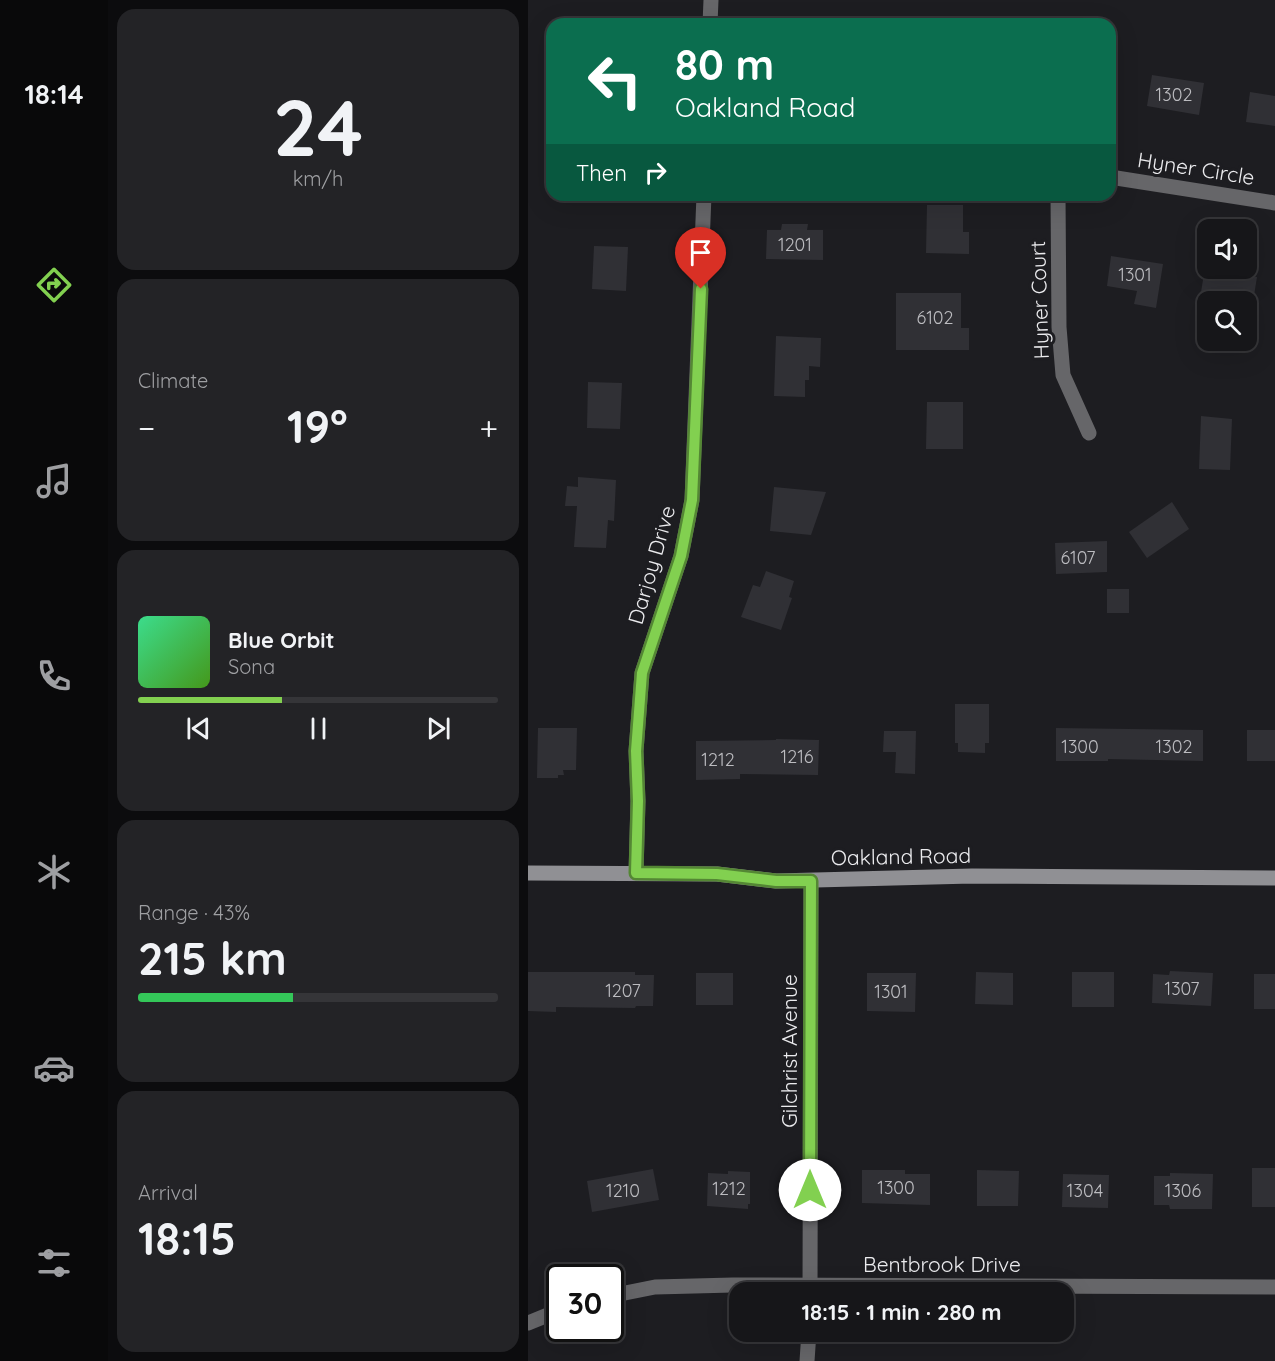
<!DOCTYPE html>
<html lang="en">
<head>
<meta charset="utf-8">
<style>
  :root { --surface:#161619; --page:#232326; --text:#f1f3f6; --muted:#9e9fa2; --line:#353538; --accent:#82d050 }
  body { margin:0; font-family:Quicksand,sans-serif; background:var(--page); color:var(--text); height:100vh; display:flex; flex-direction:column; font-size:22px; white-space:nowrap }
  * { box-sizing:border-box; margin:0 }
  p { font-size:20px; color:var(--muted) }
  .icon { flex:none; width:33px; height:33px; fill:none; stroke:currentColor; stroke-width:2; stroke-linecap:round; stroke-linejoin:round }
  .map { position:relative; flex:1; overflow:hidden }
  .sheet { display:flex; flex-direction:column; gap:9px; padding:9px; background:#0c0c0e; width:420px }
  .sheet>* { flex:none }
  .guide { position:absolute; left:18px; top:18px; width:570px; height:183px; border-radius:18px; box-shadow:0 6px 24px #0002,0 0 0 2px var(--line); background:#0b6e4f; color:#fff; overflow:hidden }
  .fabs { position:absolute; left:669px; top:219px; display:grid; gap:12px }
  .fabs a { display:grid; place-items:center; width:60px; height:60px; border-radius:12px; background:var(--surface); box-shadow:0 6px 24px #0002,0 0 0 2px var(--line); font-size:30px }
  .speed { position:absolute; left:18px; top:1264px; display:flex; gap:12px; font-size:30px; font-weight:700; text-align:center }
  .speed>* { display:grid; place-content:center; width:78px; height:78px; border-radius:50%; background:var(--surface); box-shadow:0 6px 24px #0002,0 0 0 2px var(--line); line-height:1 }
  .speed .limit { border:3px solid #111; border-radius:9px; background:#fff; color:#111 }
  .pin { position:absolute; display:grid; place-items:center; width:51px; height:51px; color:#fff; margin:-62px -26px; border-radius:50% 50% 50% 0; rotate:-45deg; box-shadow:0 0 6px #0007 }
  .pin .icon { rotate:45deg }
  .me { position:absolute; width:66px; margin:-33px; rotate:0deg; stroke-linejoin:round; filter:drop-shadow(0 0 4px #0008) }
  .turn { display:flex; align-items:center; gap:21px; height:126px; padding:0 30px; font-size:27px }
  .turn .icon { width:78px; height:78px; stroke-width:2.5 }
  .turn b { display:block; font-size:42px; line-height:51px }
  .then { display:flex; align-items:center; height:57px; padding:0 30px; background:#0003; gap:12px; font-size:22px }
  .big { font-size:45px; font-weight:700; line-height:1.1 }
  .sheet .card { flex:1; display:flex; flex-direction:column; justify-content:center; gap:9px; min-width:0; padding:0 21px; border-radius:18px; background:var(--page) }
  .sheet .dial { align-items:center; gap:0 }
  .dial b { font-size:78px; line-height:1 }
  .song { display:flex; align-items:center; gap:18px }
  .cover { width:72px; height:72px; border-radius:9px; background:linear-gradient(135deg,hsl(150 70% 55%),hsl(100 70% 35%)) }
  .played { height:6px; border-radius:3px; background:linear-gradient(90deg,var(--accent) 40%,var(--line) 40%) }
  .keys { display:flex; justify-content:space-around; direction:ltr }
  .heat { display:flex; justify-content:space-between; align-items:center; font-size:33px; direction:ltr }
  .charge { height:9px; border-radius:4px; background:linear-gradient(90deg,#34c759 43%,var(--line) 0) }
  .trip { position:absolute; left:201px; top:1282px; width:345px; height:60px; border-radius:18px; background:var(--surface); box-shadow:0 6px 24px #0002,0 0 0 2px var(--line); font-weight:700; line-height:60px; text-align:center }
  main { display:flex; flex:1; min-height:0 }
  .tab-bar { display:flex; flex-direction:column; width:108px; justify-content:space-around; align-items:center; background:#09090a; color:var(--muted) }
  .tab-bar .icon { width:42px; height:42px }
  .tab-bar .current { color:var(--accent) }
  .tab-bar b { font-size:27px; color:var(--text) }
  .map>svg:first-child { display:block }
  .building { fill:#303035 }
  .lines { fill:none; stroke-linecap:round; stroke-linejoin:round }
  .street { stroke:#666669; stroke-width:15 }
  .secondary { stroke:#909094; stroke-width:15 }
  .route-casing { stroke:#548734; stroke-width:15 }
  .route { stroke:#82d050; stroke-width:10 }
  .labels { text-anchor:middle; stroke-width:6; stroke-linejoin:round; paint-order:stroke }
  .number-label { font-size:18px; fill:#bcbcc0 }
  .street-label { font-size:21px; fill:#ebebee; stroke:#1d1d21 }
</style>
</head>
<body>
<main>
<nav class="tab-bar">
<b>18:14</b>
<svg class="icon current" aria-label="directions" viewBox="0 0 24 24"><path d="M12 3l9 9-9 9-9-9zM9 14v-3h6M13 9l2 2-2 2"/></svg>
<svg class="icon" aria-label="music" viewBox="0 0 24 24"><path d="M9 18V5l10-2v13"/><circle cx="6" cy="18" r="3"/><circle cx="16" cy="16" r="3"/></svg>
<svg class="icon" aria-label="phone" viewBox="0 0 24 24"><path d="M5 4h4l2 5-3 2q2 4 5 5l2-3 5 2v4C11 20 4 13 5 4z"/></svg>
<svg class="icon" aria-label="climate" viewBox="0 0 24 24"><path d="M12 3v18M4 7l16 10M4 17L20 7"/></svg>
<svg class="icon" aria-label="car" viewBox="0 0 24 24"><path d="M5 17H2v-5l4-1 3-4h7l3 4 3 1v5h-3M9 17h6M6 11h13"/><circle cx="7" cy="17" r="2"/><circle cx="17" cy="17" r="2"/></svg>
<svg class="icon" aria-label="filters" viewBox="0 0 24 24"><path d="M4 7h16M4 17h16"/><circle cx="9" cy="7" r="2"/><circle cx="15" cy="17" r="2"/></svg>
</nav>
<section class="sheet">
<div class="card dial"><b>24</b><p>km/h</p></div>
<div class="card"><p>Climate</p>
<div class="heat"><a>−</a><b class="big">19°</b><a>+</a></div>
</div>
<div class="card">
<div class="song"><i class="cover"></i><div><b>Blue Orbit</b><p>Sona</p></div></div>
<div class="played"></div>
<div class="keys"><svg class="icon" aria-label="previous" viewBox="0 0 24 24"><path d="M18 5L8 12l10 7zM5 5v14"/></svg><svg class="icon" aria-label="pause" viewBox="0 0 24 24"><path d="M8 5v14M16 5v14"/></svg><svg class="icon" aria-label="next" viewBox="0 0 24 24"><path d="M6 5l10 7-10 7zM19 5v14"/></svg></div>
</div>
<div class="card"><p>Range · 43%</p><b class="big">215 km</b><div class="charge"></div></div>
<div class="card"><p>Arrival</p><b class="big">18:15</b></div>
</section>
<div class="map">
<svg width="747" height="1361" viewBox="0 0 747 1361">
  <rect width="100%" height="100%" fill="#1d1d21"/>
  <g class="building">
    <polygon points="624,75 676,83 671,115 619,106"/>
    <polygon points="722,92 747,96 747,126 718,122"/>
    <polygon points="399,205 435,205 435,232 441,232 441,254 398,253"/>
    <polygon points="254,224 280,224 279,230 295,230 295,260 238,259 239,230 253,230"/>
    <polygon points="66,246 100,247 98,291 64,289"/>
    <polygon points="583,256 635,264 628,308 606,304 609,291 579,286"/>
    <polygon points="677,268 729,277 725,302 691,302 672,298"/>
    <polygon points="368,293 433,293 433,328 441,328 441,350 368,350"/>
    <polygon points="248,336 293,338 292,367 281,366 281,380 277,380 277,397 246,396"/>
    <polygon points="60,382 94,383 92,429 59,428"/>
    <polygon points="399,402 435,402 435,449 398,449"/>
    <polygon points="673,416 704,419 702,470 671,469"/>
    <polygon points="50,477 88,480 86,521 80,520 78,548 46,547 49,506 37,506 39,486 50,487"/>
    <polygon points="246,487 298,492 283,535 242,531"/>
    <polygon points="644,502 661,529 619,558 601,532"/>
    <polygon points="579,541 579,572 528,574 527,543"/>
    <polygon points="238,571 266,581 261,597 264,598 253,630 213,617 225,585 232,587"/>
    <rect x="579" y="589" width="22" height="24"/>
    <polygon points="427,704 461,704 461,743 457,743 457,753 430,752 430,743 427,743"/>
    <polygon points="10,728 49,728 48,770 35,770 36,775 30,775 30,778 9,778"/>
    <polygon points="528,728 675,730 675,761 580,759 580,761 528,761"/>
    <rect x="719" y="730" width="28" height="31"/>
    <polygon points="356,731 388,731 387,774 367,773 368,752 355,752"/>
    <polygon points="248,739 291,740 290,775 212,774 212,779 168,780 168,741 248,740"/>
    <polygon points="642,971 685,973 683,1006 624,1003 625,974 641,975"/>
    <polygon points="0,972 107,972 107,975 126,975 125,1006 108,1006 107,1008 28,1007 28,1012 0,1011"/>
    <polygon points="448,972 485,973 485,1005 447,1004"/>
    <rect x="544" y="972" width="42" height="35"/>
    <rect x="168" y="973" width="37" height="32"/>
    <polygon points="339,973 388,973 387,1012 339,1011"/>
    <rect x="726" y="974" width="21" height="35"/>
    <rect x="724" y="1168" width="23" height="39"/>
    <polygon points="125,1169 131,1200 64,1212 59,1181"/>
    <polygon points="334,1170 377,1170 377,1174 402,1174 402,1205 334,1203"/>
    <polygon points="449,1170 491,1171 490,1206 449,1206"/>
    <polygon points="200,1171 222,1172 222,1204 220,1204 220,1209 179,1206 180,1173 200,1174"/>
    <polygon points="642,1173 685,1174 684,1209 642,1209 641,1205 626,1205 626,1176 642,1176"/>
    <polygon points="535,1174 581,1175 580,1208 534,1207"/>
  </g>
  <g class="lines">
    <g class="street">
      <polyline points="182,24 183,0"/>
      <polyline points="582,177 747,203"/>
      <polyline points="530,195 531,327 535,375 561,433"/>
      <polyline points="108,873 110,801 108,751 114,673 153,556 164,500 176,195"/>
      <polyline points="282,1293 283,881"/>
      <polyline points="82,1296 127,1287 205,1285 747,1287"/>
      <polyline points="0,1323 32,1310"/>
      <polyline points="279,1361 281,1332"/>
    </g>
    <polyline class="secondary" points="0,873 189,874 248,881 444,876 747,878"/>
  </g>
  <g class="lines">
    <defs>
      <polyline id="route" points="173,289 164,500 153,556 114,673 108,751 110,801 108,873 189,874 248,881 283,881 282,1190"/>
    </defs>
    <use href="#route" class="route-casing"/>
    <use href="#route" class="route"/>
  </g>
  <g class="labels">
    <g class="number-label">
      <text x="646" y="101">1302</text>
      <text x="267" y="251">1201</text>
      <text x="607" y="281">1301</text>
      <text x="407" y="324">6102</text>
      <text x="550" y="564">6107</text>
      <text x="552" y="753">1300</text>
      <text x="646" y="753">1302</text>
      <text x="269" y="763">1216</text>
      <text x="190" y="766">1212</text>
      <text x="654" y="995">1307</text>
      <text x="95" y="997">1207</text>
      <text x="363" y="998">1301</text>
      <text x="368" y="1194">1300</text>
      <text x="201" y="1195">1212</text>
      <text x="95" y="1197">1210</text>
      <text x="557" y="1197">1304</text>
      <text x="655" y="1197">1306</text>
    </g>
    <g class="street-label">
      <text transform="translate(668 169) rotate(9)" y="7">Hyner Circle</text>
      <text transform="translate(512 300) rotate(-92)" y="7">Hyner Court</text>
      <text transform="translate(124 565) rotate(-74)" y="7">Darjoy Drive</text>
      <text transform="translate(373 857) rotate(-1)" y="7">Oakland Road</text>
      <text transform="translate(262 1051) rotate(-90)" y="7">Gilchrist Avenue</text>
      <text x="414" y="1272">Bentbrook Drive</text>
    </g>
  </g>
</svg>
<div class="fabs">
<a><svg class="icon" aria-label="sound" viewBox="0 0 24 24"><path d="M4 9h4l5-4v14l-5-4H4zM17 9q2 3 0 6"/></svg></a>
<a><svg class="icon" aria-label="search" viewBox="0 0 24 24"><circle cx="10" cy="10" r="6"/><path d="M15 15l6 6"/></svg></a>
</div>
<div class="speed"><div class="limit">30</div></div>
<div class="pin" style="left:173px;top:289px;background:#d93025"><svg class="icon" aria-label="arrive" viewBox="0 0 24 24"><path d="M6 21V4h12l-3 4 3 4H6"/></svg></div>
<svg class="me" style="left:282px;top:1190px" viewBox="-20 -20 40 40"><circle r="19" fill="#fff"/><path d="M0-13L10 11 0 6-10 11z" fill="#82d050"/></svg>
<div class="trip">18:15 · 1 min · 280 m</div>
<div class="guide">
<div class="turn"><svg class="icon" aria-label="left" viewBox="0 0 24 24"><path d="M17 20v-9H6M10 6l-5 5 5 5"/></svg><div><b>80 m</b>Oakland Road</div></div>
<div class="then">Then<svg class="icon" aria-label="right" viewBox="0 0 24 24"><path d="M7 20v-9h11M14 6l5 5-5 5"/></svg></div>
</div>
</div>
</main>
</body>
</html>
